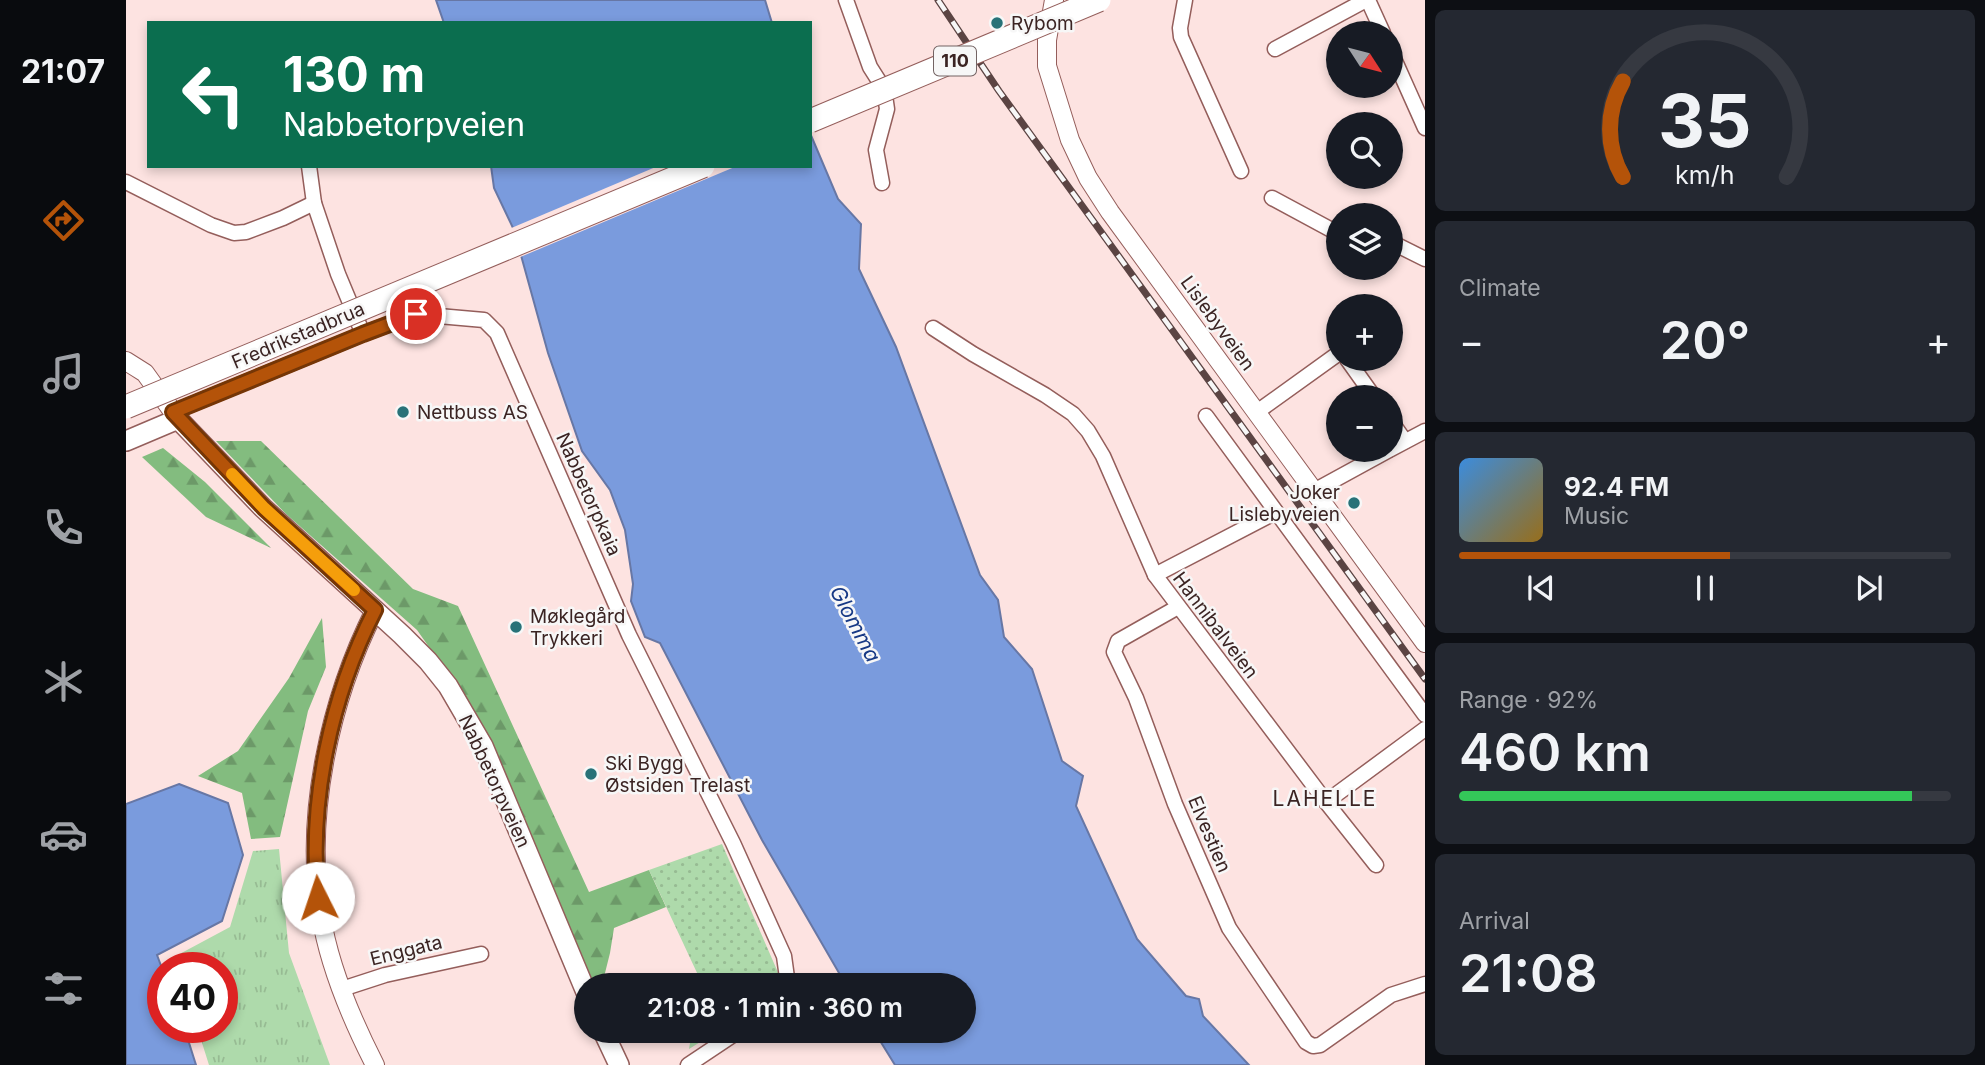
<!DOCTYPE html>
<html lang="en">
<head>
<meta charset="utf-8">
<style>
  :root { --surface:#171b24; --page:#242831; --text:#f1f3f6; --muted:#9ea1a6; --line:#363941; --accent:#b45309 }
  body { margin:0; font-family:Inter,sans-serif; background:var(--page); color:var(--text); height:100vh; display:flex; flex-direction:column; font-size:26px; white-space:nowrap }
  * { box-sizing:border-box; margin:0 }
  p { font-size:23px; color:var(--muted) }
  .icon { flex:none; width:38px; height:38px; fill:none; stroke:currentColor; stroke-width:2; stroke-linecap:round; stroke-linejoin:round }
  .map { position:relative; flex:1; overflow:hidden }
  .details { display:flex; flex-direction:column; gap:10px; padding:10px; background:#0d0f14; width:560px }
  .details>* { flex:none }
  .banner { position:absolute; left:21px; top:21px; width:665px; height:147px; border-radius:0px; box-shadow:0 4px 10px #0003; background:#0b6e4f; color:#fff; overflow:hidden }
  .needle { width:46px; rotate:126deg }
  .fabs { position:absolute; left:1200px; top:21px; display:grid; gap:14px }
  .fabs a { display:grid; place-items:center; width:77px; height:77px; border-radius:50%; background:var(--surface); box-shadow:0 4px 10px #0003; font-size:35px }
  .speed { position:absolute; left:21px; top:952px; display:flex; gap:14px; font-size:35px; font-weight:700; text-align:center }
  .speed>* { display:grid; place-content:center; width:91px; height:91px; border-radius:50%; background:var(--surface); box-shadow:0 4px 10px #0003; line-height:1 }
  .speed .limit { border:10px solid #d22; background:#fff; color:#111 }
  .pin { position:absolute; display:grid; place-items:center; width:60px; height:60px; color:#fff; margin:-30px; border:4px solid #fff; border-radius:50%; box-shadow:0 2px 7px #0007 }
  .me { position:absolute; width:77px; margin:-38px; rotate:356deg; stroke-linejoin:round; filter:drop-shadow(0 0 5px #0008) }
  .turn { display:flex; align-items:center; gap:24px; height:147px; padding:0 21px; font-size:32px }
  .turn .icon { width:91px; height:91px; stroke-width:2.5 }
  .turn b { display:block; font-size:49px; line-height:60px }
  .big { font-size:52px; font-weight:600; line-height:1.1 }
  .details .tile { flex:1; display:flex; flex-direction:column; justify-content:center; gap:10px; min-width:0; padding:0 24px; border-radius:10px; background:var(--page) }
  .details .dial { align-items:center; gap:0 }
  .dial svg { height:182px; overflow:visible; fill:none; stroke:var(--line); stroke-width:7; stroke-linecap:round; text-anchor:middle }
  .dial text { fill:var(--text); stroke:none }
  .song { display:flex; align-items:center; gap:21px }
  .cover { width:84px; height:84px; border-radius:10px; background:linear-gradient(135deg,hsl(210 70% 55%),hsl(40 70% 35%)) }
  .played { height:7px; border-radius:4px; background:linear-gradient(90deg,var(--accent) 55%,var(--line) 55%) }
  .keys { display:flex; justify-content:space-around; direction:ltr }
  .heat { display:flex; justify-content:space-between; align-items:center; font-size:38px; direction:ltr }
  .charge { height:10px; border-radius:5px; background:linear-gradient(90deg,#34c759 92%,var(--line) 0) }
  .trip { position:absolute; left:448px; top:973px; width:402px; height:70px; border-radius:35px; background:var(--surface); box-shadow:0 4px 10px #0003; font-weight:600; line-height:70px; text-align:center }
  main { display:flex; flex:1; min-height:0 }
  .menu { display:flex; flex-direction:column; width:126px; justify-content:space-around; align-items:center; background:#090b0e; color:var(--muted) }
  .menu .icon { width:49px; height:49px }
  .menu .active { color:var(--accent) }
  .menu b { font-size:32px; color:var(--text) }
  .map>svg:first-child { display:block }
  .grass { fill:url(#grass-tufts) }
  .forest { fill:url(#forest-firs) }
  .park { fill:url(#park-dots) }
  .water { fill:#7a9bdd; stroke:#6777a5; stroke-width:2 }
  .pier { fill:#fde3e1 }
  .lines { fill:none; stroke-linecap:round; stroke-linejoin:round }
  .minor-casing { stroke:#945e5b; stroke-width:17 }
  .tertiary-casing { stroke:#945e5b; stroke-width:20 }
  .secondary-casing { stroke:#945e5b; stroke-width:22 }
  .minor { stroke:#fff; stroke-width:14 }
  .tertiary { stroke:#fff; stroke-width:18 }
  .secondary { stroke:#fff; stroke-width:19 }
  .rail-casing { stroke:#5b4443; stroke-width:7 }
  .rail { stroke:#f7f7f7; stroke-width:4.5; stroke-dasharray:13; stroke-linecap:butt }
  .trunk-bridge-casing { stroke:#945e5b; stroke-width:25; stroke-linecap:butt }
  .trunk-bridge { stroke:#fff; stroke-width:23 }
  .route-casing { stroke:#753606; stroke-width:18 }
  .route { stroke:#b45309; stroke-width:12 }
  .slow { stroke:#f59e0b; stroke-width:12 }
  .poi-dot { fill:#287278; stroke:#f7f7f7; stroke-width:2.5 }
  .labels { text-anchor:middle; stroke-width:5; stroke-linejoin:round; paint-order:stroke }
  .shield { fill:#f7f7f7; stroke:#736363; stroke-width:2 }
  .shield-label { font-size:18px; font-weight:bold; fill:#3b2423 }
  .poi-label { font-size:19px; fill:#3b2423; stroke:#f7f7f7; text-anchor:start }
  .street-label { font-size:19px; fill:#3b2423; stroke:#f7f7f7 }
  .water-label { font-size:21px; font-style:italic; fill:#173985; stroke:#f7f7f7 }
  .neighbourhood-label { font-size:21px; letter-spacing:2px; fill:#3b2423; stroke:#f7f7f7 }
</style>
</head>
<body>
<main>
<nav class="menu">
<b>21:07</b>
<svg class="icon active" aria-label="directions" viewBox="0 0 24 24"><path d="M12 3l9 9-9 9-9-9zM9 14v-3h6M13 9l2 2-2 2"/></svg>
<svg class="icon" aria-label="music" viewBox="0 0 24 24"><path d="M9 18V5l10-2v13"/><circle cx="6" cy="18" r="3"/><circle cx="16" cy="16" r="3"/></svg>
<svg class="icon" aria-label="phone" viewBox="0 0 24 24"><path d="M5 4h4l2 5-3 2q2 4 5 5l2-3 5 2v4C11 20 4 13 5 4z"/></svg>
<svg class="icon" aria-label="climate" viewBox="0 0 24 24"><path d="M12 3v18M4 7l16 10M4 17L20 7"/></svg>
<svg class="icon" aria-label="car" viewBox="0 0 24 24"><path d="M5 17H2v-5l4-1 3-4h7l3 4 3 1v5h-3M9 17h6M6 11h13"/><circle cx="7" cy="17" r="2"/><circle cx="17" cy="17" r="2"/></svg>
<svg class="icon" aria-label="filters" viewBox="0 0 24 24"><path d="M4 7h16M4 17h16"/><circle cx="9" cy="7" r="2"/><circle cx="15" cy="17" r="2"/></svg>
</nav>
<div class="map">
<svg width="1299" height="1065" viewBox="0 0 1299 1065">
  <defs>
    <pattern id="grass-tufts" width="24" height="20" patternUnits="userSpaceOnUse" patternTransform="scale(1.75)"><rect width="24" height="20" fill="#aedaab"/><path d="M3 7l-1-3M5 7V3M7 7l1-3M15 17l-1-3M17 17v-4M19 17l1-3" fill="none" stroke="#97bb93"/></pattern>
    <pattern id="forest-firs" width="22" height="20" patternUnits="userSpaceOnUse" patternTransform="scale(1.75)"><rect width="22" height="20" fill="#83bc7f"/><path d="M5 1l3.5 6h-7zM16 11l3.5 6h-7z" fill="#6c9968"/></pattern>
    <pattern id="park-dots" width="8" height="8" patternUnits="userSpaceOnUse" patternTransform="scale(1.75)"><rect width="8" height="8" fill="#aedaab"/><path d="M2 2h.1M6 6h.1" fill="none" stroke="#97bb93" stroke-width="1.8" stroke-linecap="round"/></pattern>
  </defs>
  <rect width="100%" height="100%" fill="#fde3e1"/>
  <polygon class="grass" points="153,849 163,953 204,1065 83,1065 71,1027 96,1027 96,968 51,968 48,957 104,927 127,851"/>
  <g class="forest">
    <polygon points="90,441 135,441 287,589 332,606 463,892 523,870 540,907 488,928 484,953 476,985 465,985 322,674 291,630 160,514"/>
    <polygon points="37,448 79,482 145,548 80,517 16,457"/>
    <polygon points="196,618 200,667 182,711 154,837 125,839 116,793 72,776 112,751 163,678"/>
  </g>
  <g class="park">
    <polygon points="596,844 654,977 651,985 571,985 572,975 523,870"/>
    <polygon points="566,1031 592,1031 563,1049"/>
  </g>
  <g class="water">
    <polygon points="310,0 639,0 646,23 318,23"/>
    <polygon points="684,133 712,199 735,224 733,269 770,347 854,575 872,600 878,637 906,669 936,761 957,776 950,806 1011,939 1060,996 1073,999 1077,1016 1123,1065 769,1065 748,1031 838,1031 838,985 720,985 636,840 534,643 519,637 505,601 507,584 499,530 484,490 456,451 422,353 388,230 368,188 365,166 684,166"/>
    <polygon points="53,784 102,803 117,855 96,921 31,955 37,971 37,1027 58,1027 70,1065 0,1065 0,804"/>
  </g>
  <polygon class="pier" points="532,166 611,166 392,258 383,229"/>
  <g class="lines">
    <defs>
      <g id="minor">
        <polyline points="720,0 744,67 758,89 761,109 750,150 756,183"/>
        <polyline points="1059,0 1054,28 1055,37 1115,171"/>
        <polyline points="1242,0 1257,33"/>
        <polyline points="1149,49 1240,0"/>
        <polyline points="1265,52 1299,128"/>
        <polyline points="183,166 188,203 212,274 237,334"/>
        <polyline points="0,182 85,225 108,233 120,232 157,218 188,203"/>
        <polyline points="1146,198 1213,234"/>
        <polyline points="1265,242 1299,259"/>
        <polyline points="807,328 847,354 919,395 947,414 962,431 977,456 1029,575 1200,802 1250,865"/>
        <polyline points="1221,359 1248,397"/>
        <polyline points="47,412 237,334 290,314 358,320 371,333 503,635 607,843 658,956 662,985"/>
        <polyline points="1131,412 1213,353"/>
        <polyline points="1080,416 1299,715"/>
        <polyline points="1265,421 1279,441"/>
        <polyline points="1265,449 1299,431"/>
        <polyline points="1188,491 1263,450"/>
        <polyline points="1029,575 1150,512"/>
        <polyline points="1052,607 992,641 988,652 1010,698 1049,804 1103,928 1180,1042 1187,1046 1194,1045 1265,995 1299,984"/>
        <polyline points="1200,802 1299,729"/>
        <polyline points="216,989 259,975 355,954"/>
        <polyline points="562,1065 613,1031"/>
      </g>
      <g id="tertiary">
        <polyline points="928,0 921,40 921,66 944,140 962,178 984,212 1299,643"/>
        <polyline points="0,361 19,373 52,419"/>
        <path d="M249,1065C225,1018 203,967 195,915C178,816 204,699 249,610"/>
      </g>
      <g id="secondary">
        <polyline points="0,441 52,419 137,508 276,635 302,661 322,686 357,746 460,992"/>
        <polyline points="477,1031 493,1065"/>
      </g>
    </defs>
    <use href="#minor" class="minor-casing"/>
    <use href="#tertiary" class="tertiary-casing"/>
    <use href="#secondary" class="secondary-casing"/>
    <use href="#minor" class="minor"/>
    <use href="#tertiary" class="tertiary"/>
    <use href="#secondary" class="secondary"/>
    <defs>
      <polyline id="rail" points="812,0 873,91 1299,679"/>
    </defs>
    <use href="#rail" class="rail-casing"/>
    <use href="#rail" class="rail"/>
    <defs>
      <g id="trunk-bridge">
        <polyline points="684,121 973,0"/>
        <polyline points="0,407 577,166"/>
      </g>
    </defs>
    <use href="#trunk-bridge" class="trunk-bridge-casing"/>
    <use href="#trunk-bridge" class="trunk-bridge"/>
  </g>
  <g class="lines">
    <defs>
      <path id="route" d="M192,898C182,802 205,696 249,610L138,508L47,412L237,334L290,314"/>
    </defs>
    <use href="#route" class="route-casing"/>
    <use href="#route" class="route"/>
    <polyline class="slow" points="106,474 138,508 228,590"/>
  </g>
  <g class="poi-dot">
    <circle cx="871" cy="23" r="7"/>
    <circle cx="277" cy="412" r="7"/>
    <circle cx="1228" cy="503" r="7"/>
    <circle cx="390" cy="627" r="7"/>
    <circle cx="465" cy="774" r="7"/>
  </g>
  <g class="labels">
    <rect class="shield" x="808" y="46.5" width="42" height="29" rx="5"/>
    <g class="shield-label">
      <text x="829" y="67">110</text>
    </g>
    <g class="poi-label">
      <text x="885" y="30">Rybom</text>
      <text x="291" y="419">Nettbuss AS</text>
      <text x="1214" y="499" text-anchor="end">Joker<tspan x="1214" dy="22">Lislebyveien</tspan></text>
      <text x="404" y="623">Møklegård<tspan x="404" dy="22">Trykkeri</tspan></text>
      <text x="479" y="770">Ski Bygg<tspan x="479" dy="22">Østsiden Trelast</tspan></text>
    </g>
    <g class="street-label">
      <text transform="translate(1092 323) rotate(54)" y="7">Lislebyveien</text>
      <text transform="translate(172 335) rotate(-23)" y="7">Fredrikstadbrua</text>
      <text transform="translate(463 494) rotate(66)" y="7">Nabbetorpkaia</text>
      <text transform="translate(1090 625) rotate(53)" y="7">Hannibalveien</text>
      <text transform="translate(369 781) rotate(65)" y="7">Nabbetorpveien</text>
      <text transform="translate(1084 834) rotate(67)" y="7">Elvestien</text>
      <text transform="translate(280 950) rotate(-14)" y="7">Enggata</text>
    </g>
    <g class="water-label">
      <text transform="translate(729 624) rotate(62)" y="7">Glomma</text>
    </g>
    <g class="neighbourhood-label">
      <text x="1199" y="806">LAHELLE</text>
    </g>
  </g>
</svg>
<div class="fabs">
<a><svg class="needle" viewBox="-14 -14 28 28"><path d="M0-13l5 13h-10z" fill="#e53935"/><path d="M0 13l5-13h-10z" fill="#9ea1a6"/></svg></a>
<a><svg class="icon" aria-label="search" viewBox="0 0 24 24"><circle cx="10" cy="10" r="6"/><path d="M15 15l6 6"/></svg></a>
<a><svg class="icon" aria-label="layers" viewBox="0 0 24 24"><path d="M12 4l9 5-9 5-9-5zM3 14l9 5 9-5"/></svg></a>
<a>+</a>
<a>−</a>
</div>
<div class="speed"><div class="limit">40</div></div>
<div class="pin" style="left:290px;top:314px;background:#d93025"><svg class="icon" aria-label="arrive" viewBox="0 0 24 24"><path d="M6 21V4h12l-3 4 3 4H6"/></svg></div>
<svg class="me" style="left:192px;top:898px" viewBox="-20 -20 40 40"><circle r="19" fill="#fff"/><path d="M0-13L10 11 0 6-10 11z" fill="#b45309"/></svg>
<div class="trip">21:08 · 1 min · 360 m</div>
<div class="banner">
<div class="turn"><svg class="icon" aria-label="left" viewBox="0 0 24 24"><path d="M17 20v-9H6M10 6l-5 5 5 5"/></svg><div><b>130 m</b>Nabbetorpveien</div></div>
</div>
</div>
<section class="details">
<div class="tile dial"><svg viewBox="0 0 100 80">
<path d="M14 69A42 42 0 1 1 86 69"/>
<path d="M14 69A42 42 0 0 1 14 27" stroke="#b45309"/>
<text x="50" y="56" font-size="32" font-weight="700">35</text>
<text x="50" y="72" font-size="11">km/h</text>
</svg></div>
<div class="tile"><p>Climate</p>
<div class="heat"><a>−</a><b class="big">20°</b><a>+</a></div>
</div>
<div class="tile">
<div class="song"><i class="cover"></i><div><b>92.4 FM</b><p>Music</p></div></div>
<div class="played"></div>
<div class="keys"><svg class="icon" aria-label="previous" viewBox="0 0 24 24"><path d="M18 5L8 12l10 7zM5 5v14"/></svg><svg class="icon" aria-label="pause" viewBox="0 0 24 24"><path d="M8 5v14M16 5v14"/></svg><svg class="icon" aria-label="next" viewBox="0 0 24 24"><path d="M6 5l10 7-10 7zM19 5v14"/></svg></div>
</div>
<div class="tile"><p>Range · 92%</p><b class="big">460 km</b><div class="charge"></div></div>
<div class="tile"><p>Arrival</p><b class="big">21:08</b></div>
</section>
</main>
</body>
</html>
